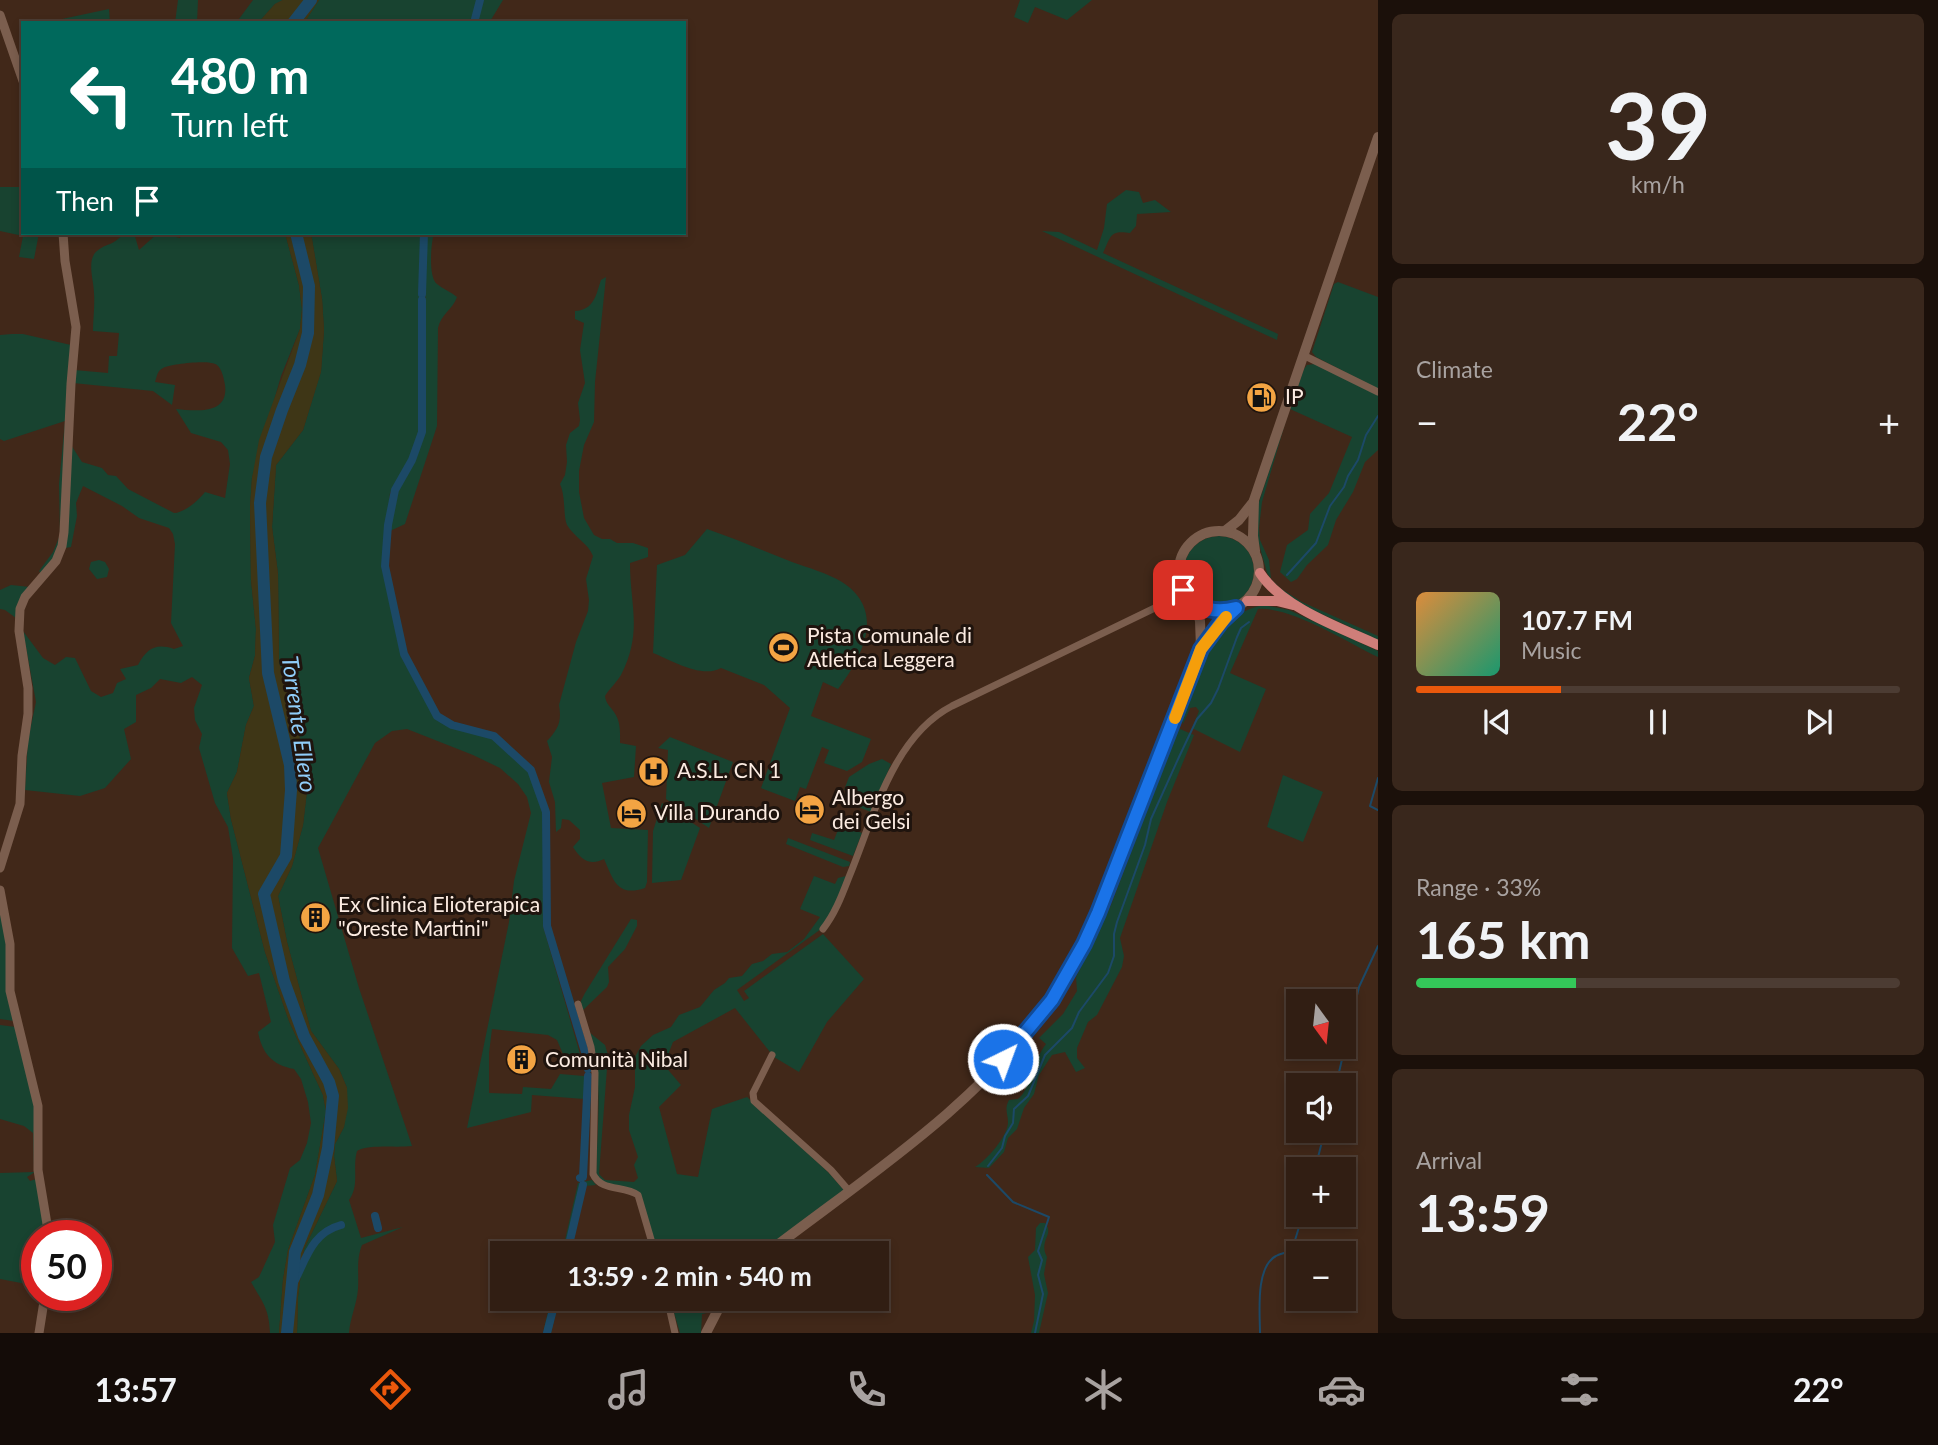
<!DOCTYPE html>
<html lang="en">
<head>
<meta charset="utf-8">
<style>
  :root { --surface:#311e13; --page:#39271c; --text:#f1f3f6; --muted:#a8a2a0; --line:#4c3c33; --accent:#ea580c }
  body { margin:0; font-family:Lato,sans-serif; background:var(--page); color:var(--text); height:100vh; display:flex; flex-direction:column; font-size:26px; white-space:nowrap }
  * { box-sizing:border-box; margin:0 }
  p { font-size:23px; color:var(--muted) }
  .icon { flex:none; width:38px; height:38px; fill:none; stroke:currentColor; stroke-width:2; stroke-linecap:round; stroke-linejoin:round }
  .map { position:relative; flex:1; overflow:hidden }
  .details { display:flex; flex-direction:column; gap:14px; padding:14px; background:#1b100a; width:560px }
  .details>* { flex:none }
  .top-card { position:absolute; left:21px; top:21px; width:665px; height:214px; border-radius:0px; box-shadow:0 4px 10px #0003,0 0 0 2px var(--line); background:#00695c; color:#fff; overflow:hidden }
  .needle { width:46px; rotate:165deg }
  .buttons { position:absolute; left:1286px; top:989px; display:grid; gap:14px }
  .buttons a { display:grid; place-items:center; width:70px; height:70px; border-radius:0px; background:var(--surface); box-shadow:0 4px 10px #0003,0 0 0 2px var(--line); font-size:35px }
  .speed { position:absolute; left:21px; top:1220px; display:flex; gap:14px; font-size:35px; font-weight:700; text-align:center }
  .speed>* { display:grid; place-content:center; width:91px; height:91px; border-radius:50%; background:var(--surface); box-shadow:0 4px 10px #0003,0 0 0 2px var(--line); line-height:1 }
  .speed .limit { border:10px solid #d22; background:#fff; color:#111 }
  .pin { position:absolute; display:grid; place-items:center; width:60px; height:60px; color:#fff; margin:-30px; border-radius:14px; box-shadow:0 4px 10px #0006 }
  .me { position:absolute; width:77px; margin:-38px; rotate:42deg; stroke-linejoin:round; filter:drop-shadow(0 0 5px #0008) }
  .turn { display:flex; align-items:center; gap:24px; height:147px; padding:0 35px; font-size:32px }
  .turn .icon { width:91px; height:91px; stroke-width:2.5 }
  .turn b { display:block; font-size:49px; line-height:60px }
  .then { display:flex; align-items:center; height:66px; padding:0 35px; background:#0003; gap:14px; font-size:26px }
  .big { font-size:52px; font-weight:700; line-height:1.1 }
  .details .tile { flex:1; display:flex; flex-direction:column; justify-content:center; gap:10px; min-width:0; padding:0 24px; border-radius:10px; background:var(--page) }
  .details .dial { align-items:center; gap:0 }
  .dial b { font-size:91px; line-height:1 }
  .song { display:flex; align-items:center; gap:21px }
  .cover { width:84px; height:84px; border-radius:10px; background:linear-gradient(135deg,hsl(30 70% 55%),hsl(160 70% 35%)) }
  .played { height:7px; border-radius:4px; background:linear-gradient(90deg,var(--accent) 30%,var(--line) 30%) }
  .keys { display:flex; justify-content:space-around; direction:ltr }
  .heat { display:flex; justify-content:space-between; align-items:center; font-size:38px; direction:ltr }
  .charge { height:10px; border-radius:5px; background:linear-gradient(90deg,#34c759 33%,var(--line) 0) }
  .trip { position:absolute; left:490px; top:1241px; width:399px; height:70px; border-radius:0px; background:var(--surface); box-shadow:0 4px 10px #0003,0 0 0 2px var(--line); font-weight:700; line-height:70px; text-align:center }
  .dock { display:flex; height:112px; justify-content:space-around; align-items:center; background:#140c08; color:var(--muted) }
  .dock .icon { width:49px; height:49px }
  .dock .current { color:var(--accent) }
  .dock b { font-size:32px; color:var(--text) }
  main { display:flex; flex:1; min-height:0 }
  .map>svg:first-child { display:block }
  .green { fill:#184330 }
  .sand { fill:#3e3616 }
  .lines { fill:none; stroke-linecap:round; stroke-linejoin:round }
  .stream { stroke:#1c4967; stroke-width:2 }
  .canal { stroke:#1c4967; stroke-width:8 }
  .river { stroke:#1c4967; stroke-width:12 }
  .minor { stroke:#7b5e4e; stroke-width:7 }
  .tertiary { stroke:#7b5e4e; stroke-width:9 }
  .secondary { stroke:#7b5e4e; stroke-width:10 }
  .trunk { stroke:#cf7e79; stroke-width:10 }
  .route-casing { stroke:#114b97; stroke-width:18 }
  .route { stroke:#1a73e8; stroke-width:12 }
  .slow { stroke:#f59e0b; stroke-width:12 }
  .labels { text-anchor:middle; stroke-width:6; stroke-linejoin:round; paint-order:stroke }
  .poi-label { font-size:21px; fill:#fcece2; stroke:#1f140e; text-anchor:start }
  .water-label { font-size:23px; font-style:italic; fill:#90cdf9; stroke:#1f140e }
</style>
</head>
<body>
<main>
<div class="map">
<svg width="1378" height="1333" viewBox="0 0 1378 1333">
  <rect width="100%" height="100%" fill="#412819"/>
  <g class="green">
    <polygon points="178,0 198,0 197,23 175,23"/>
    <polygon points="253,0 283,0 275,4 258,23 236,23"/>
    <polygon points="319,0 479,0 472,23 304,23"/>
    <polygon points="482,0 503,0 489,23 475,23"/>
    <polygon points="1020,0 1092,0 1067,20 1035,7 1028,23 1014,17"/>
    <polygon points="109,9 110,23 56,23 62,19"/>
    <polygon points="0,187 23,187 23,233 39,233 34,259 19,257 23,236 0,231"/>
    <path d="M1126,190L1139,192L1143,203L1155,200L1171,212L1137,214L1136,226L1130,233C1109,230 1111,237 1103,253L1278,334L1277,340L1042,231L1059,232L1097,250L1104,228L1107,204Z"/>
    <path d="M124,233H134L139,250L158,233L180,238L181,233H285L299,285L302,309L300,329L281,376L252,478L250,508L251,580L256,629L255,656L249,678L254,706L246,725L237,772L227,793L231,819L265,952L289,1021L323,1095L326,1111L315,1175L288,1250L283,1280L279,1333H270C269,1308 263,1303 251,1282L259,1277L275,1242L273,1225L290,1168L300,1160L307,1143L311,1123L308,1102L301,1079L294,1069C272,1065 262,1053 258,1032L271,1022L259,973L248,976L232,948L233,858L228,827L215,803L199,748L202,734L195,720L194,708L202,685L192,677L181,683L160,679L151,688L136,695V722L124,729L131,759L105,788L80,796L25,790L28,740L36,702L23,631L43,658L55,665L66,657L75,658L91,691L101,697L113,693L117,683L126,679L120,669L138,665C147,648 156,643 174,649L183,646L171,623L175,544L173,534L169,528L139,518L122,506L83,486L76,503L77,516L71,547L65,548L71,445L82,462L102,468L108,475L116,476L128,489L174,513C184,513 199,500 205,492L225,498L230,464L228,450L221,442L191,433L176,409C196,411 229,415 225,385C224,379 222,369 217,365C210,359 170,364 163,368C157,371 157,376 155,382L175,385L172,405L153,391L73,383L74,370L108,373L109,356H117L119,333L93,331C93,319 95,305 94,293C94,281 86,260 97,251C108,242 112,247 124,233Z"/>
    <path d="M311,233H422L420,242L419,432L409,459L390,493L382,563L383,572L403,660L434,715L448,726L492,738L529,772L543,808V926L584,1068L566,1061L557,1040L548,1035L492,1029L489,1053V1093L522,1094L523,1087L551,1089L560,1074L584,1076V1099L532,1095L531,1112L467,1128L509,922L514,881L531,813L527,797L518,784L500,768L473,755L407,729L392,731L375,743L318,848L359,988L412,1146C396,1148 369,1144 357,1151C352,1168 360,1185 349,1200L361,1238L403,1227L362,1245C356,1260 359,1273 358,1289C357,1304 350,1318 349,1333H297L298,1297L304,1249L337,1181L334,1156L335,1144L344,1127L347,1088L339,1069L311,1031L287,942L278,896L292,866L303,825L308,782L297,724L279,663L278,574L272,527L276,465L303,430L321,371L324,330L322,299Z"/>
    <path d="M426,233H434C431,243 428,277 437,284C443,289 451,292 457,297C453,309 441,314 438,328L437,426L405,524L390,531L399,488L414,461L424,429Z"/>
    <path d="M606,277L595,382L594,422L584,445L579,471V492L584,518L594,535L602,539H610L617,543H633L648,548V557L630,563C630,606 643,631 621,675C617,682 610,688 605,696C606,704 610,706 614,712C621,722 620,732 620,743L636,746L634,777L602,783L611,828L648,830L647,882L645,888C617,897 614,881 604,859C590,866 581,860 573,847L580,839V830L569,820L562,819L561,828L556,832L555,802L549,782L552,757L547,741C558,729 562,722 559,705L576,642L588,611L589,600L586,579L593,556C588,543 574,537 567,525C563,516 566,498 560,484L565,475L567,462L566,445L570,433L579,426L580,420L578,403L585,383L580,350L584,323L575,319V311C594,310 596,295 601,280Z"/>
    <polygon points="1338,282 1378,297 1378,389 1316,357 1312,352 1334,284"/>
    <polygon points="12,334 23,334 71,345 61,539 55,557 42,575 39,571 53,552 60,535 59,484 65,421 4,441 0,439 0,335"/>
    <polygon points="1315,364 1378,394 1378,450 1365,462 1353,492 1336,520 1328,545 1307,565 1297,579 1291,582 1280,572 1287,545 1308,530 1310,514 1329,493 1352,437 1290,409 1304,369 1307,365"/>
    <polygon points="1287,417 1262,502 1259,528 1260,540 1269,560 1271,579 1280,588 1302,602 1378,636 1378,640 1313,610 1278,589 1267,573 1256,533 1258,505"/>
    <path d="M707,529C736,539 764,551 792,562C809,568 827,573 842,582C887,611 862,657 838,689L823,682L811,716L871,739L862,762L847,771L824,763L829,750L822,747L806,789L800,787L795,801L761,788L790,708L764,685L721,668C702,679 671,660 653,653L657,565L685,555Z"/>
    <circle cx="1219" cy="571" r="35"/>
    <polygon points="99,560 105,562 109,569 107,577 97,579 89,569 91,562"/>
    <polygon points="11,585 30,587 16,618 5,610 0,609 0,590"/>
    <path d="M1263,605L1289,610L1378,651V657C1347,642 1290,606 1258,609L1230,673L1266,689L1240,752L1192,728L1199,711L1196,707L1190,708L1183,724L1182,720C1198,677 1210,616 1263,605Z"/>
    <path d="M1180,729L1194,735L1167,802L1120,938L1124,956L1122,967L1097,1015L1088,1022L1077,1048V1058L1085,1068L1076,1072L1065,1052L1052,1055L1039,1075L1034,1094L1024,1108L1017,1129L1008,1138L1004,1152L989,1168L975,1167C987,1160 1008,1136 1008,1122C1008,1114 1004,1109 1009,1100L1018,1099C1030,1090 1034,1059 1046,1044L1039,1038L1063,1014L1077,991L1076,977L1111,905L1177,732Z"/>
    <polygon points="670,737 733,762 709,828 666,799 668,750 658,748"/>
    <polygon points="882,759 891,764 871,812 853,805 857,794 844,790 849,777 869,764"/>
    <polygon points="1283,775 1323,792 1303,842 1267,827"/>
    <polygon points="662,803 700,828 681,880 652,883 653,831"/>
    <polygon points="840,825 862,833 853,856 810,840 812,833 834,840"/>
    <polygon points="788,838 850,862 849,866 843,867 786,844"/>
    <path d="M814,876L835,884L838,878L846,876L834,907L821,929L737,990L744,1001L749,998L744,991L823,934L864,979L827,1022L799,1072L774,1057L735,1008L673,1042L664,1065L681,1085L659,1107L677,1174L698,1177L712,1109L747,1097L828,1172L844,1190L759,1253H658L640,1194L602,1182L596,1175C597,1127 604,1077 589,1032L605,1045L608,1055L599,1174L605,1180L634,1182L638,1178L634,1165L638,1157L629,1130V1115L635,1087V1057L641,1046L653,1035L671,1027L679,1015L700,1007L714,990L725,983L729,978L742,976L752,964L763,961L772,954L787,952L804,939L820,917L800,909Z"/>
    <polygon points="0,903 5,926 14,1021 0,1019"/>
    <polygon points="631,919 637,920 637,926 625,949 608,967 609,982 607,987 582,1011 581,1001 585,993"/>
    <polygon points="0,1025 16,1027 36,1107 34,1168 33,1133 24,1126 0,1119"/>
    <polygon points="35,1172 27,1177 30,1181 36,1179 46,1235 37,1236 37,1286 0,1279 0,1173"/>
    <polygon points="592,1180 596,1185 585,1186 570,1253 562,1253 578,1183"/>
    <path d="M1040,1223H1045C1055,1235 1038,1240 1047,1257L1044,1274L1048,1293L1039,1333H1031L1034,1321L1035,1295L1028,1257L1035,1250L1036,1228Z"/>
    <polygon points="551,1299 559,1299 551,1333 543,1333"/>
    <polygon points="670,1299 719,1299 711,1312 702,1314 701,1333 680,1333"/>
  </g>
  <g class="sand">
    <polygon points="283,0 319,0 304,23 258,23 275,4"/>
    <polygon points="285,233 311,233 322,299 324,330 321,372 303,430 276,465 272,527 278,574 279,663 297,724 308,782 303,825 292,866 278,896 287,942 311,1031 339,1069 347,1088 348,1108 344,1127 335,1144 334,1156 337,1181 304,1249 298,1297 297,1333 279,1333 283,1280 288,1250 315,1175 326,1111 323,1095 289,1021 265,952 231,819 227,793 237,772 246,725 254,706 249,678 255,656 256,629 251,580 250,507 252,478 259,440 300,329 302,309 299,285"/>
  </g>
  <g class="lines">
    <g class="stream">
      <polyline points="1287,575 1316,543 1330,506 1344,487 1348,476 1358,460 1366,435 1378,416"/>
      <polyline points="1378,778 1370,806 1378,810"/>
      <polyline points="1336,1085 1359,987 1378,946"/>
      <polyline points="988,1166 1002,1148 1005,1136 1013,1123 1014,1109 1028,1096 1045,1055 1072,1028 1079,1012 1108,973 1114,956 1114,934 1117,922 1145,845 1151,819 1179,757 1197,719 1211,703 1218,689 1237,637 1241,628 1249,622"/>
      <polyline points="1315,1169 1325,1130"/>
      <polyline points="987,1175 1013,1202 1049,1217 1038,1251 1042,1260 1038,1275 1043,1294 1035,1333"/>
      <path d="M1260,1333C1260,1314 1255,1267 1276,1256C1281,1253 1287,1253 1292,1250L1303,1214"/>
    </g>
    <g class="canal">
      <polyline points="474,23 480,0"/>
      <polyline points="422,294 424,233"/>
      <polyline points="422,300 422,432 412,460 395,490 388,525 385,566 404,654 437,716 452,725 494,736 531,770 546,812 547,926 585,1052 588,1069"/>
      <polyline points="580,1178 583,1177 588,1076"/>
      <polyline points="375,1216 378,1228"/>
      <polyline points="567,1253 583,1185"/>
      <path d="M292,1286C306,1260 311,1233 341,1225"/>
      <polyline points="547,1333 556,1298"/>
    </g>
    <g class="river">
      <polyline points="293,23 311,0"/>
      <polyline points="287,1333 295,1252 318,1195 328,1148 333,1096 329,1082 304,1036 284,981 264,894 286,856 291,790 290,765 268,673 260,503 266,457 282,410 300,365 308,333 309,286 296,233"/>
    </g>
    <g class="minor">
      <polyline points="1303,355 1378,392"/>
      <polyline points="1164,602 1180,580"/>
      <path d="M823,929C835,914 842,895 849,877C873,819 892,737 952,706L1163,604L1188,597"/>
      <path d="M578,1004L591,1047L595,1073L593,1174C601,1192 624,1185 638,1195L655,1253"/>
      <polyline points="772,1055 753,1093 754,1101 831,1170 850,1192"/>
      <polyline points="667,1298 675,1333"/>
    </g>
    <g class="tertiary">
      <polyline points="0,15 23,81"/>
      <polyline points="0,868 20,804 22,756 28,714 28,688 19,631 20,609 25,597 56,561 62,546 64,532 71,384 76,327 65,261 63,233"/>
      <polyline points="0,890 10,944 10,991 38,1106 38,1170 49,1236"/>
      <polyline points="39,1333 45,1295"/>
    </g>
    <g class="secondary">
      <circle cx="1219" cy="571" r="40"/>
      <polyline points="1225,531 1239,520 1254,501"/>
      <polyline points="1255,551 1253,536 1254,500 1378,137"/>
      <polyline points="1195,603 1200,621 1201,647"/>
      <path d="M767,1253C866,1177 980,1104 1052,1000C1084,954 1104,899 1124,847C1150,781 1176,715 1201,649L1221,622L1236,608"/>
      <polyline points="706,1333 724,1298"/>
    </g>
    <g class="trunk">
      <path d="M1260,573C1283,608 1341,628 1378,645"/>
      <polyline points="1247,601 1277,601 1293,605"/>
    </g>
  </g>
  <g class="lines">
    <defs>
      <path id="route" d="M1003,1059L1052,1000L1084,944L1098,913L1201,649L1221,622L1236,608C1214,614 1196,609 1183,590"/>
    </defs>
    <use href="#route" class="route-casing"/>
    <use href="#route" class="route"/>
    <polyline class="slow" points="1175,718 1201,649 1226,617"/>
  </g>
  <defs>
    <symbol id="fuel-disc" viewBox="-11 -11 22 22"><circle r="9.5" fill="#f3a443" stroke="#1f140e"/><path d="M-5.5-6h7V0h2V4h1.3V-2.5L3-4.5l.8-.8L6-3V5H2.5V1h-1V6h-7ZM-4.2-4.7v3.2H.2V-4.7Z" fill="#111"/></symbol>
    <symbol id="stadium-disc" viewBox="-11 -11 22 22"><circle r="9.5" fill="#f3a443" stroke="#1f140e"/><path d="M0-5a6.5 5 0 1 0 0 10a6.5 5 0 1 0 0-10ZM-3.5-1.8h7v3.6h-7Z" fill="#111"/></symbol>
    <symbol id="hospital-disc" viewBox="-11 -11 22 22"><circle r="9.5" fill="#f3a443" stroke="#1f140e"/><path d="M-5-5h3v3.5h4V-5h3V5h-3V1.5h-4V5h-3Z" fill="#111"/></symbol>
    <symbol id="hotel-disc" viewBox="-11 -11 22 22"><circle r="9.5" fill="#f3a443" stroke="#1f140e"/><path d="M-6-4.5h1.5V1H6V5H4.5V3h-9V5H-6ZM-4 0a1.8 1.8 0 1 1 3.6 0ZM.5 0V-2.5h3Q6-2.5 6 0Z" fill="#111"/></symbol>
    <symbol id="building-disc" viewBox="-11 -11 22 22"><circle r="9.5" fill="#f3a443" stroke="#1f140e"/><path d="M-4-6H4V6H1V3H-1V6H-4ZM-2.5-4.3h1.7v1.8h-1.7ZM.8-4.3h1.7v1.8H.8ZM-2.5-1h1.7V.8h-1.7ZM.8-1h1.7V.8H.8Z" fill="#111"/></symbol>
  </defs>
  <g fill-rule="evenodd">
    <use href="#fuel-disc" x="1244" y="380" width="35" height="35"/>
    <use href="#stadium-disc" x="766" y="630" width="35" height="35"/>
    <use href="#hospital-disc" x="636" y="754" width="35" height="35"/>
    <use href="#hotel-disc" x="792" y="792" width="35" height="35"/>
    <use href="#hotel-disc" x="614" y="796" width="35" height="35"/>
    <use href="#building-disc" x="298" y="900" width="35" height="35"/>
    <use href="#building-disc" x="504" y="1042" width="35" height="35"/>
  </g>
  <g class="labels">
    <g class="poi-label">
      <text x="1285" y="404">IP</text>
      <text x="807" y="643">Pista Comunale di<tspan x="807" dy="24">Atletica Leggera</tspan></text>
      <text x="677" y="778">A.S.L. CN 1</text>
      <text x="832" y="805">Albergo<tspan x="832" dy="24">dei Gelsi</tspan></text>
      <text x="654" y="820">Villa Durando</text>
      <text x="338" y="912">Ex Clinica Elioterapica<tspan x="338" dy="24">"Oreste Martini"</tspan></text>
      <text x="545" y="1067">Comunità Nibal</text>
    </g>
    <g class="water-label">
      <text transform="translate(299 724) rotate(82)" y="8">Torrente Ellero</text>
    </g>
  </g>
</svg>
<div class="buttons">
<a><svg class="needle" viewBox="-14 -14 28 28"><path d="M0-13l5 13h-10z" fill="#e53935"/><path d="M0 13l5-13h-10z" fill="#a8a2a0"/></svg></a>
<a><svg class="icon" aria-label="sound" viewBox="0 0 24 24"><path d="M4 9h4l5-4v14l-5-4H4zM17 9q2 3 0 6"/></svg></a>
<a>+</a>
<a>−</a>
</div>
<div class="speed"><div class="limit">50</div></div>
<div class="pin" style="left:1183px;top:590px;background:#d93025"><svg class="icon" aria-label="arrive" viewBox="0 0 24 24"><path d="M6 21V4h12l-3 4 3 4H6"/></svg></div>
<svg class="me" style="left:1003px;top:1059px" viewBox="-20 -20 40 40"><circle r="17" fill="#1a73e8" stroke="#fff" stroke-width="3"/><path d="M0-11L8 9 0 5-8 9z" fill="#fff"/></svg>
<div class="trip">13:59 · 2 min · 540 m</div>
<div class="top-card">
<div class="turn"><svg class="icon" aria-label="left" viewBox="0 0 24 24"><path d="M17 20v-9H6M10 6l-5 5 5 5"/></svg><div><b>480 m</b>Turn left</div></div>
<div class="then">Then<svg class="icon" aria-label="arrive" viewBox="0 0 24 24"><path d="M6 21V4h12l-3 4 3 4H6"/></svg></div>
</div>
</div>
<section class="details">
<div class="tile dial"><b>39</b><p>km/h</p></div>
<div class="tile"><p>Climate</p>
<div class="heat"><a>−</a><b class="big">22°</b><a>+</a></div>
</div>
<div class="tile">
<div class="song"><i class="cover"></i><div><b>107.7 FM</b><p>Music</p></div></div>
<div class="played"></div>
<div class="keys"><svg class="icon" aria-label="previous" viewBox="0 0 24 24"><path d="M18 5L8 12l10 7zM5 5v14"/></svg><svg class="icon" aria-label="pause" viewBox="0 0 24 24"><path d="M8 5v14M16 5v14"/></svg><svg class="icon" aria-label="next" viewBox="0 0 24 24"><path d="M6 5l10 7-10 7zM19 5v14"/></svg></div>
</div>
<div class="tile"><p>Range · 33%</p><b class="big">165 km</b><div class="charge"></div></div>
<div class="tile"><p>Arrival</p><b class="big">13:59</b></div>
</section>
</main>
<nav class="dock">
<b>13:57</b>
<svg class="icon current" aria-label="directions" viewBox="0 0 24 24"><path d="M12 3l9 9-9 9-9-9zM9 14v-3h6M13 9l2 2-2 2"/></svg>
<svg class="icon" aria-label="music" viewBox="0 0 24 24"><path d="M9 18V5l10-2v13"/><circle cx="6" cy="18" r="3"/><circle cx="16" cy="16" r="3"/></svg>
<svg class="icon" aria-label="phone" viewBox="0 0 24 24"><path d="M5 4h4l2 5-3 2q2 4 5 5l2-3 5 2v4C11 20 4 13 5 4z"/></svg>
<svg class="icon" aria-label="climate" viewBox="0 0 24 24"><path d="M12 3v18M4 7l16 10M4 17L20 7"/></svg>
<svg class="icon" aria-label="car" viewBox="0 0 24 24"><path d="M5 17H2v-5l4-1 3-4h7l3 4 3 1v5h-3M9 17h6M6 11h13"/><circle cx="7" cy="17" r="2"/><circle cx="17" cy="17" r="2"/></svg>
<svg class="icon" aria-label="filters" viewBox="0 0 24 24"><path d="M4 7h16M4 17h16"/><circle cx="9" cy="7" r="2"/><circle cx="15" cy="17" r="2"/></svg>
<b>22°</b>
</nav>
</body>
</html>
